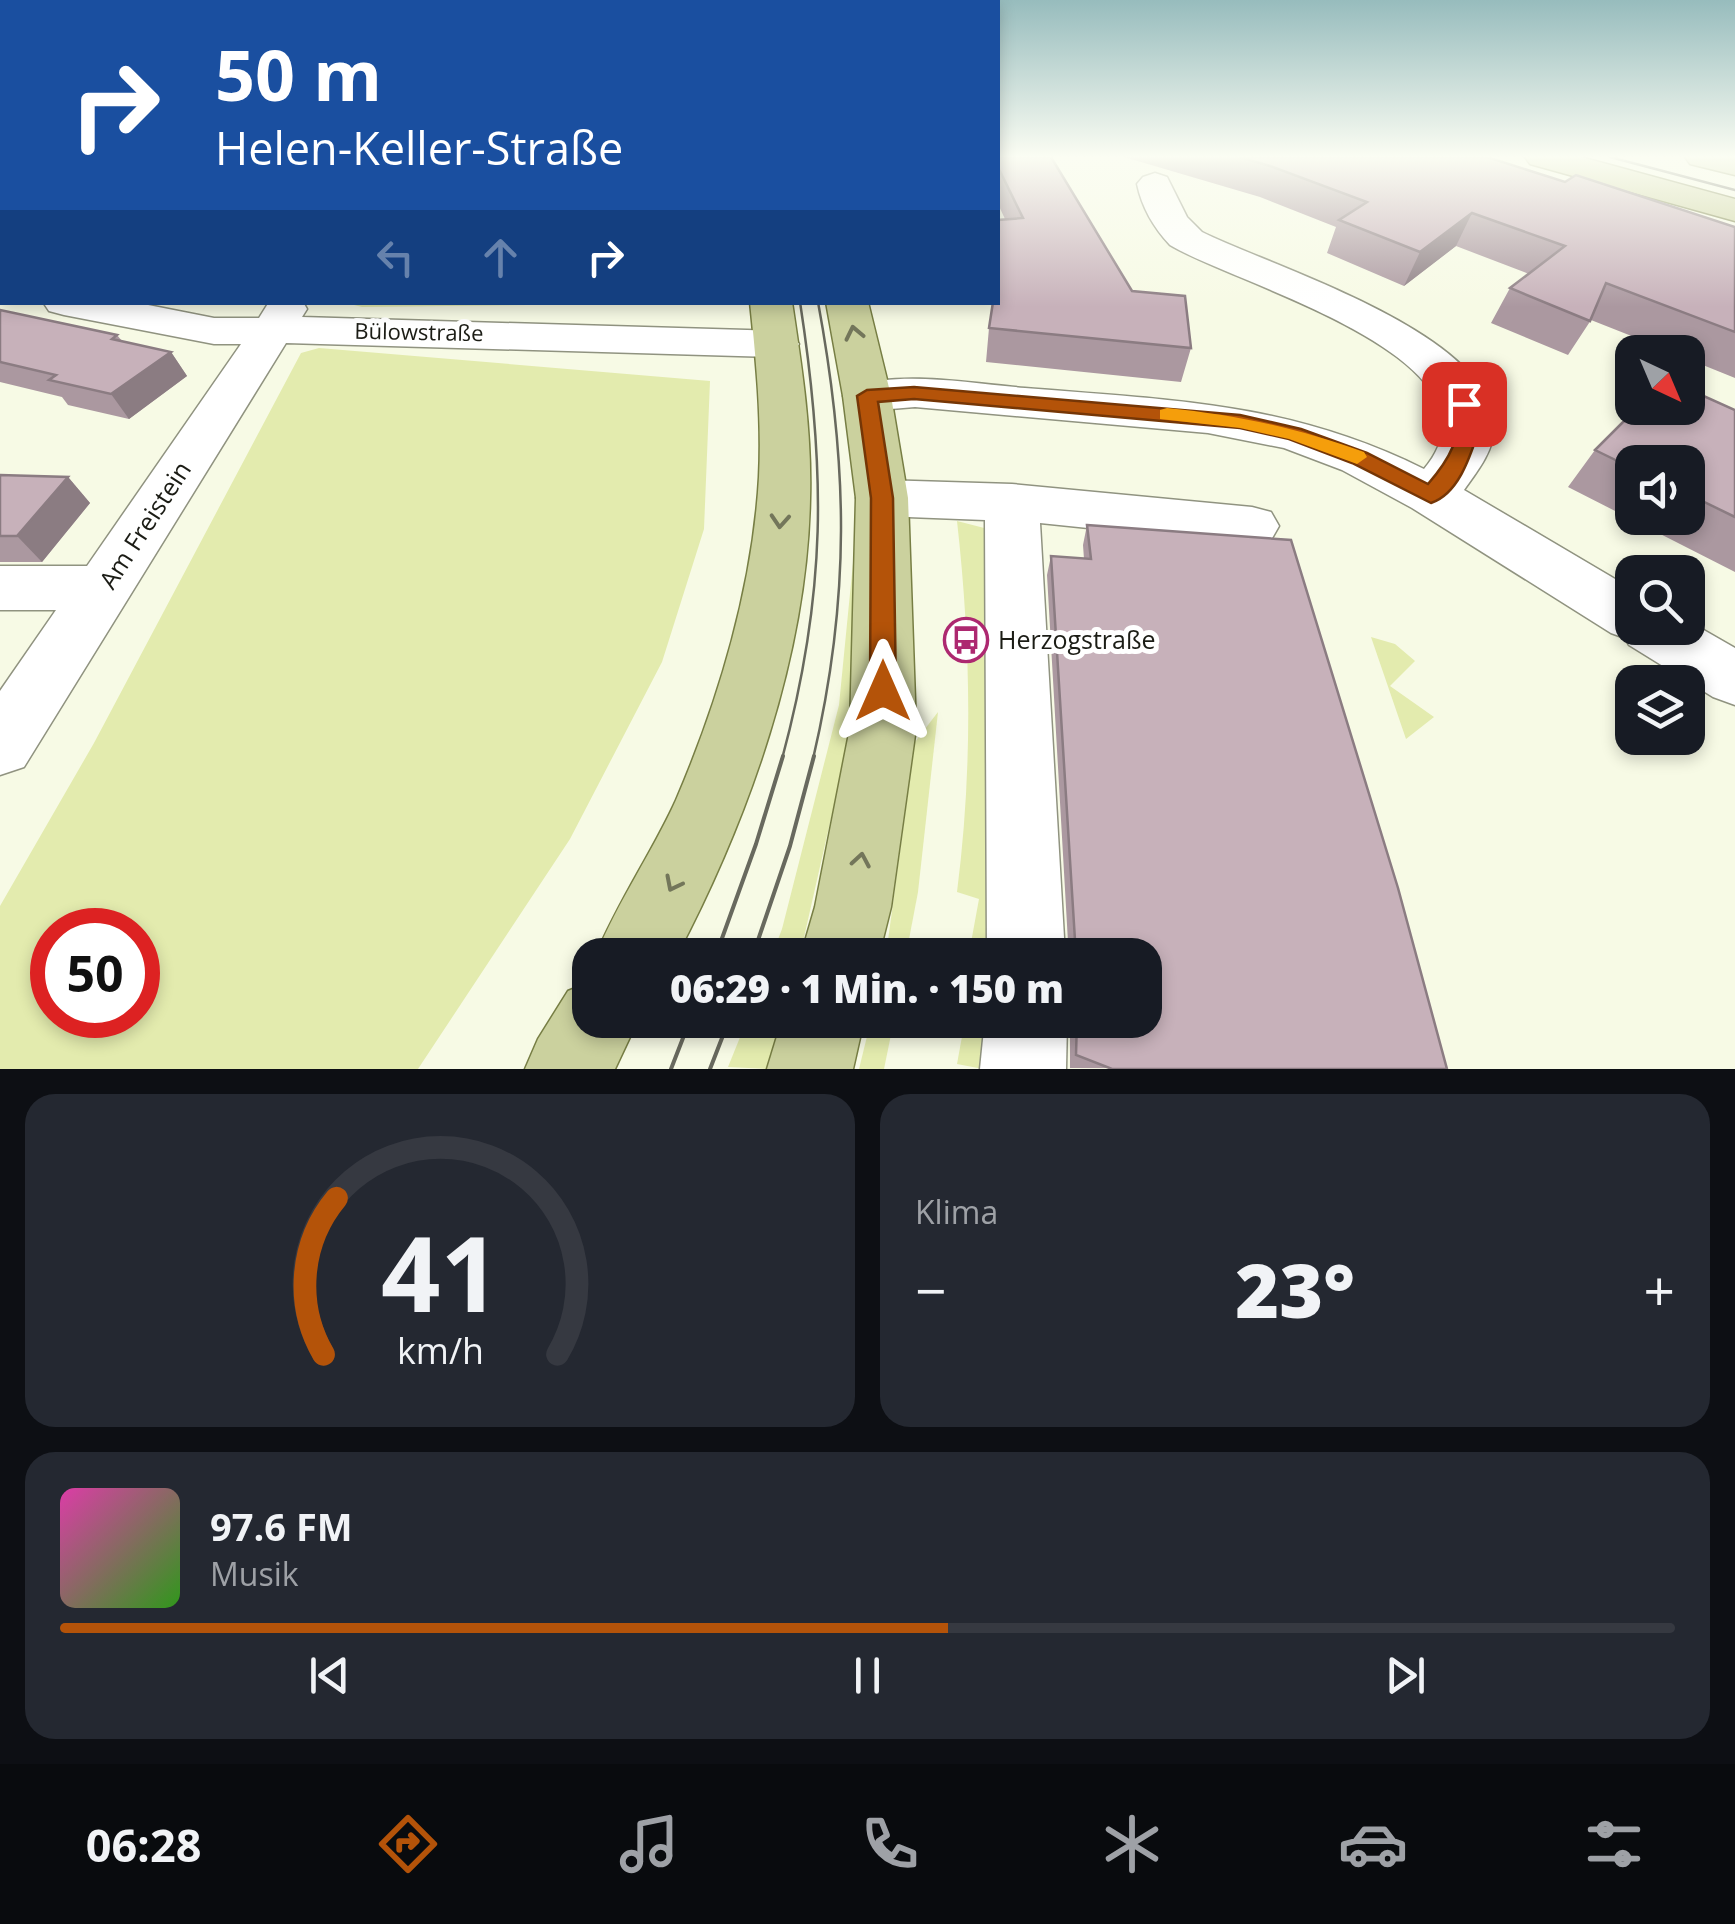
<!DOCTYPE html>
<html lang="de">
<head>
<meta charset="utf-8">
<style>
  :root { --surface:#171b24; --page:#242831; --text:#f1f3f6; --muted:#9ea1a6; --line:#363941; --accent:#b45309 }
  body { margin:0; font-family:"Open Sans",sans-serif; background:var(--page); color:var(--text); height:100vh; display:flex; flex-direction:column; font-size:38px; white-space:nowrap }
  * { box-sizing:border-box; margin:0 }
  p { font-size:32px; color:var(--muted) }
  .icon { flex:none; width:55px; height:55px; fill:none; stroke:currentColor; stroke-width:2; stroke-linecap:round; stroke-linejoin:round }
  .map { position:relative; height:1069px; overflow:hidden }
  .drawer { display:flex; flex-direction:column; gap:25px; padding:25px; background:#0d0f14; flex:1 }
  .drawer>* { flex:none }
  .top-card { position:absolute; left:0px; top:0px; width:1000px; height:305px; box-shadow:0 5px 15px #0003; background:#1a4fa0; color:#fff; overflow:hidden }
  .needle { width:65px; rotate:136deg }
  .fabs { position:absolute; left:1615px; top:335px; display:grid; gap:20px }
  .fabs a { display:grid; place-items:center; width:90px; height:90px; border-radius:20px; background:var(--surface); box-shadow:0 5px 15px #0003; font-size:50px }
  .speed { position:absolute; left:30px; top:908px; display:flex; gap:20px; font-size:50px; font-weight:700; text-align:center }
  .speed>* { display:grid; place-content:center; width:130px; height:130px; border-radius:50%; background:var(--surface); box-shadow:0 5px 15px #0003; line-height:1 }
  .speed .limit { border:15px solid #d22; background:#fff; color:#111 }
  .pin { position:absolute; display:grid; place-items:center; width:85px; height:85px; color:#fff; margin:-42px; border-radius:20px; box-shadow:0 5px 15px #0006 }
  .me { position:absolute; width:110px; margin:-55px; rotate:0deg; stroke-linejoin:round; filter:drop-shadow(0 0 8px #0008) }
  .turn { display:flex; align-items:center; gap:35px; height:210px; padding:0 50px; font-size:45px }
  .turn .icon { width:130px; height:130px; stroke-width:2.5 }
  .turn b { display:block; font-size:70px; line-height:85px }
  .lanes { display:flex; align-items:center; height:95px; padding:0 50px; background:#0003; justify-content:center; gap:50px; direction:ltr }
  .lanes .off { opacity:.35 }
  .big { font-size:75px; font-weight:800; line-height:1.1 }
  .drawer .widget { flex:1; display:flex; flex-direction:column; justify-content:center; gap:15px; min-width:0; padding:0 35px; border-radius:30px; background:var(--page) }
  .drawer .dial { align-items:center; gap:0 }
  .dial svg { height:260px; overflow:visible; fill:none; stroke:var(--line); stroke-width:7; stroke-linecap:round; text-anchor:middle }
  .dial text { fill:var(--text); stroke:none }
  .song { display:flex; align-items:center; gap:30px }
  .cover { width:120px; height:120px; border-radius:15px; background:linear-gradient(135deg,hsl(320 70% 55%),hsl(110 70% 35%)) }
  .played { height:10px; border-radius:5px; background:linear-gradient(90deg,var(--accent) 55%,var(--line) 55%) }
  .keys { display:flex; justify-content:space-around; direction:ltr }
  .heat { display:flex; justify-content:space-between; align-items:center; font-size:55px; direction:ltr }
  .drawer .tiles { flex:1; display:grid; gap:25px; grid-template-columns:1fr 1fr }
  .widget:last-child { grid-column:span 2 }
  .trip { position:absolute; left:572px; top:938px; width:590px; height:100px; border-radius:30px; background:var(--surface); box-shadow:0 5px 15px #0003; font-weight:800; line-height:100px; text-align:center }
  .menu { display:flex; height:160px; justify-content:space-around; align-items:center; background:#090b0e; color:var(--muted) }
  .menu .icon { width:70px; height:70px }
  .menu .active { color:var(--accent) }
  .menu b { font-size:45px; color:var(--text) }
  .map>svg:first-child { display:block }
  .green { fill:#e3ebae; fill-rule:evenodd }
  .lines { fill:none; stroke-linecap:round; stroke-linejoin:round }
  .minor-casing { stroke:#909380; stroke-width:3 }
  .major-casing { stroke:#777e44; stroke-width:3 }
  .minor { fill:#fff; fill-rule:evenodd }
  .major { fill:#cbd19e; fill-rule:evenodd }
  .tram-far1 { stroke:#68695e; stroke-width:2.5 }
  .tram { stroke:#68695e; stroke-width:4 }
  .wall { fill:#ab98a0; fill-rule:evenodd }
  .shaded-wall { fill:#8b7c82 }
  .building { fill:#c7b1ba; stroke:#8b7c82; stroke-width:2.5 }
  .oneway { stroke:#73765a }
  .route { fill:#b45309; stroke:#753606; stroke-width:2.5 }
  .slow { fill:#f59e0b }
  .labels { text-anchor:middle; stroke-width:10; stroke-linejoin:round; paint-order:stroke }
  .far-street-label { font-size:22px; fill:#1b1c15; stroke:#fff }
  .street-label { font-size:25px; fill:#1b1c15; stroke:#fff }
  .poi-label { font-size:25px; fill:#1b1c15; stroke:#fff; text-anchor:start }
</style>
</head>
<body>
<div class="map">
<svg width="1735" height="1069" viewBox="0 0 1735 1069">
  <rect width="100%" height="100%" fill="#f7fae5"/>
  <g class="green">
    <polygon points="346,303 680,303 362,307"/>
    <path d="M319,348L710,381L704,529L662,662L570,839L418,1069H0V906L94,743L301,353ZM52,930H138V1015H52Z"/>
    <path d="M957,521L992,530L990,955H947L949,942L970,948L979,899L957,892C973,768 971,645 957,521Z"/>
    <polygon points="853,563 861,563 848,743 800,955 772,955 782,929 839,705"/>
    <polygon points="1371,637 1395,644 1415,661 1390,686 1434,717 1406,739"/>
    <polygon points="938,712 918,892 906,955 886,955 915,742"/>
    <polygon points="747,1020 782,1020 768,1069 728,1067"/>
    <polygon points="871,1020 894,1020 884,1069 859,1069"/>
    <polygon points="965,1020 989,1020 983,1069 957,1064"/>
  </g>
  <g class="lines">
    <defs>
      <g id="minor">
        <path d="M1155,173L1167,177L1187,217L1202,232C1269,266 1500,335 1494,430C1493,452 1476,473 1464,490L1632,589V628H1688V621L1735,648V705L1713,697L1629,645L1625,638L1611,633L1412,508L1342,470L1284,448L1208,433L915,407L867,411L850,406L843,396L850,386C906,371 968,383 1025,388C1171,400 1289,402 1424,469C1517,359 1233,284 1170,245C1154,228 1142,208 1137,184L1143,177Z"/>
        <polygon points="2,235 2,260 0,261 0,236"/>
        <rect x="0" y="277" width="2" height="24"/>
        <polygon points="43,302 133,302 214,318 259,318 269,302 303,302 307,309 302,317 777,331 793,335 799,344 793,353 777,357 286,343 24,767 0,775 0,691 56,610 0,610 0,566 87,566 241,344 214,344 64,315 49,311"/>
        <polygon points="882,480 1012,484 1252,507 1271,512 1279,526 1271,540 1252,545 1040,523 1065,955 987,955 985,520 882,516 863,511 856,498 863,485"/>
        <polygon points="985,1020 1067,1020 1066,1069 980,1069"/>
      </g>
      <g id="major">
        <polygon points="1525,157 1581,157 1735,199 1735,221 1530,164"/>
        <polygon points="1685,157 1735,157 1735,175 1690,164"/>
        <path d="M750,302H792C802,368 812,433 810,499C807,655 749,818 677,955H596C618,901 652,853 676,800C719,700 753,586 759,477C762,419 756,360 750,302Z"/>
        <polygon points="826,302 868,302 891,396 908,498 916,728 891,907 879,955 801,955 815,907 850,728 856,498 843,396"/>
        <polygon points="590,982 590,1020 638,1020 615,1069 525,1069 538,1039 568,991"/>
        <polygon points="782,1020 864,1020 853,1069 767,1069"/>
      </g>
    </defs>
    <use href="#minor" class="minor-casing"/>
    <use href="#major" class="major-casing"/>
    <use href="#minor" class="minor"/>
    <use href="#major" class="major"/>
    <g class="tram-far1">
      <polyline points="1610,157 1735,190"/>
      <path d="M782,759C827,593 826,470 800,302"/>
      <path d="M813,759C851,597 848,464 818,302"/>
    </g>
    <g class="tram">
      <polyline points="716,955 756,844 783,756"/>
      <polyline points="753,955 790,846 814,756"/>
      <polyline points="671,1069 690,1020"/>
      <polyline points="710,1069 729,1020"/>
    </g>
  </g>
  <g class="wall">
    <polygon points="0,157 2,157 2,241 0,238"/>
    <polygon points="998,157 1191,348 1181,382 986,362 989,328 998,302 998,220 1005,219 998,204"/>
    <polygon points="1124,157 1487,157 1565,182 1735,227 1735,378 1688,359 1688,352 1672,352 1591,320 1568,355 1491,323 1510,288 1529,274 1456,246 1404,286 1327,253 1336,227 1260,197"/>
    <polygon points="0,310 117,335 122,341 171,352 187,376 129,419 68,405 62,397 0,382"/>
    <path d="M1735,410V572L1568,487L1595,450ZM1632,462H1688V518H1632Z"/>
    <polygon points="0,475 68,477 90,503 42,562 0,562"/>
    <polygon points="1087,525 1447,1069 1070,1068 1070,1020 1145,1020 1145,955 1057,955 1061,944 1068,942 1047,575 1051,556 1084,559 1083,545"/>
  </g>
  <g class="shaded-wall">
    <polygon points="1472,213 1456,246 1404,286 1420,252"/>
    <polygon points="171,352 187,376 129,419 111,394"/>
    <polygon points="68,477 90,503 42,562 17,536"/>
  </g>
  <g class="building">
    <polygon points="0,157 2,157 2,224 0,223"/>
    <polygon points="998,157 1051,157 1132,291 1185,296 1191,348 989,328 993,302 998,302 998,220 1023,218 998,167"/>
    <polygon points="1239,157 1487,157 1565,182 1576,175 1735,227 1735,332 1606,283 1590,321 1510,288 1565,246 1472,213 1420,252 1339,220 1367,202 1270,166"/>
    <polygon points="0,310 117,335 112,339 171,352 111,394 49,380 56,375 0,362"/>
    <polygon points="1688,389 1735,410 1735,517 1688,494 1688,462 1632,462 1632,468 1595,450 1637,408 1688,408"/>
    <polygon points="0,475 68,477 17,536 0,536"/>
    <polygon points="1087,525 1291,540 1398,888 1447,1069 1112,1069 1076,1055 1077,1020 1145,1020 1145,955 1062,955 1061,944 1075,940 1051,556 1091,559"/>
  </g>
  <defs><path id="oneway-chevron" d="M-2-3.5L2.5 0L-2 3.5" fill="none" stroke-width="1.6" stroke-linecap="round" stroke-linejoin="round" transform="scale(2.5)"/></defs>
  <g class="oneway">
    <use href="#oneway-chevron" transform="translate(854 333) rotate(-102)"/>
    <use href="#oneway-chevron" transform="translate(780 521) rotate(94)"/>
    <use href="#oneway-chevron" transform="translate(861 860) rotate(-80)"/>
    <use href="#oneway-chevron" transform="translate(673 884) rotate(117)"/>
  </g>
  <linearGradient id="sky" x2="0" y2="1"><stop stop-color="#97bcbd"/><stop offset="0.51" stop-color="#fbfdf3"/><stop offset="1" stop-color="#fbfdf3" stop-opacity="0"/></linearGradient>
  <rect width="1735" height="307" fill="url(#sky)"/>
  <path class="route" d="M914,387L1240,415L1301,429L1367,453L1428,484C1448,461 1465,435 1454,404L1457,400H1471L1481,424C1472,450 1461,493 1431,503L1352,463L1289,439L1240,428L914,399L878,402L893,498L896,691L892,699L883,702L873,699L870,691L871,498L857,396L867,390Z"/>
  <path class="slow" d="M1167,408C1237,415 1298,428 1364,452L1367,457L1357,464L1289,439L1240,428L1160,419V410Z"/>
  <defs>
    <symbol id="bus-ring" viewBox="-11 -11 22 22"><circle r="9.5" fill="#fff" stroke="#ad2870" stroke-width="1.5"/><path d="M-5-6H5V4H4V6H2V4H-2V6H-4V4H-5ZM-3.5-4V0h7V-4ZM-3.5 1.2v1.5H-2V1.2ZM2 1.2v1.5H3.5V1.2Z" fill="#ad2870"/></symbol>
  </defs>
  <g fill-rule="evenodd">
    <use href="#bus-ring" x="941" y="615" width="50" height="50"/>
  </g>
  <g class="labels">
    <g class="far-street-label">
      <text transform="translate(419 332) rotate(1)" y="8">Bülowstraße</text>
    </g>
    <g class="street-label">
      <text transform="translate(145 525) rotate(-57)" y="9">Am Freistein</text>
    </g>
    <g class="poi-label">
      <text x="998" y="649">Herzogstraße</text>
    </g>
  </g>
</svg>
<div class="fabs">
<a><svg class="needle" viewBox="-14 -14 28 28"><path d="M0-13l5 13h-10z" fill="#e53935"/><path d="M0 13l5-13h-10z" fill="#9ea1a6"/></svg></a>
<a><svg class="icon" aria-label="sound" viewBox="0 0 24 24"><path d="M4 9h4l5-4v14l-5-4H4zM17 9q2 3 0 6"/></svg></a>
<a><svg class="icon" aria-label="search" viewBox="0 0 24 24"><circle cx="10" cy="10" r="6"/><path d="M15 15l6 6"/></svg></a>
<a><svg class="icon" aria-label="layers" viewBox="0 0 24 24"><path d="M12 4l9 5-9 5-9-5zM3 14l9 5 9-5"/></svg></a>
</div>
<div class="speed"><div class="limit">50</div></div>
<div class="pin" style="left:1464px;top:404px;background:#d93025"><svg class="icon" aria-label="arrive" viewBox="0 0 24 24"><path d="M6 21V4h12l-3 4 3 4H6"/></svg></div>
<svg class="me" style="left:883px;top:691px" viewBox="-20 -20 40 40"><path d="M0-17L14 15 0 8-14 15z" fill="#b45309" stroke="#fff" stroke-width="4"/></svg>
<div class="trip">06:29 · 1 Min. · 150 m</div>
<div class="top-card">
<div class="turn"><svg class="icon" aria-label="right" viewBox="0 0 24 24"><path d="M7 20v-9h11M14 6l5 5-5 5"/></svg><div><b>50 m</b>Helen-Keller-Straße</div></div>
<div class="lanes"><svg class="icon off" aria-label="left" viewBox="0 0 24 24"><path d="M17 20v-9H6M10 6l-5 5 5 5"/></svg><svg class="icon off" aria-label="ahead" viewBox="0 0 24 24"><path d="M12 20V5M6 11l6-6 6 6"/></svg><svg class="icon" aria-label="right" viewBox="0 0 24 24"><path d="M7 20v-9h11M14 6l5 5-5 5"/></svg></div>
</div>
</div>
<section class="drawer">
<div class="tiles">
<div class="widget dial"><svg viewBox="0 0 100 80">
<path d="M14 69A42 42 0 1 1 86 69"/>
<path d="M14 69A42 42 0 0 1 18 21" stroke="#b45309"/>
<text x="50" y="56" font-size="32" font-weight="700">41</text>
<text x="50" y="72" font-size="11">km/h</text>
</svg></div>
<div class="widget"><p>Klima</p>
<div class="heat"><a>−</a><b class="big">23°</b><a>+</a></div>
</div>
<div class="widget">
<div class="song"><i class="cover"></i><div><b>97.6 FM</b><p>Musik</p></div></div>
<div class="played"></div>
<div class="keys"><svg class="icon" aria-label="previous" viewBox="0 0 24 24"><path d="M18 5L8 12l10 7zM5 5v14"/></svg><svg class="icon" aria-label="pause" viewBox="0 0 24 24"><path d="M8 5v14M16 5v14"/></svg><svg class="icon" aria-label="next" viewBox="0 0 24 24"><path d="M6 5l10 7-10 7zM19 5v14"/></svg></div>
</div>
</div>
</section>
<nav class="menu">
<b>06:28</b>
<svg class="icon active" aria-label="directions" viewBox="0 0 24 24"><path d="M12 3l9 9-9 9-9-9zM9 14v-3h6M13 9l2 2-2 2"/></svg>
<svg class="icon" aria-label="music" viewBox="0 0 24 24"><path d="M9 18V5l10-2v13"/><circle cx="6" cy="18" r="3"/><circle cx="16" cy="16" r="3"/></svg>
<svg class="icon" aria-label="phone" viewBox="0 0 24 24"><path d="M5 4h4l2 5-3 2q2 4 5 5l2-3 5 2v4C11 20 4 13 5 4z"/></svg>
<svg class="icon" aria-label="climate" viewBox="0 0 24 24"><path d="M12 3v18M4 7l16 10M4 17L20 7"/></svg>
<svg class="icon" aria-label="car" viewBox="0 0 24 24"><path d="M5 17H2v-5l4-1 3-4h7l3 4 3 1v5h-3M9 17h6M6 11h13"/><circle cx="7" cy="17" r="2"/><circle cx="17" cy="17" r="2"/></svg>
<svg class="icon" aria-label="filters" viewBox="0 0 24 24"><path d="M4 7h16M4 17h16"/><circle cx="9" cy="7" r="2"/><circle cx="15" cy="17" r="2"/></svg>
</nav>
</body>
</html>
